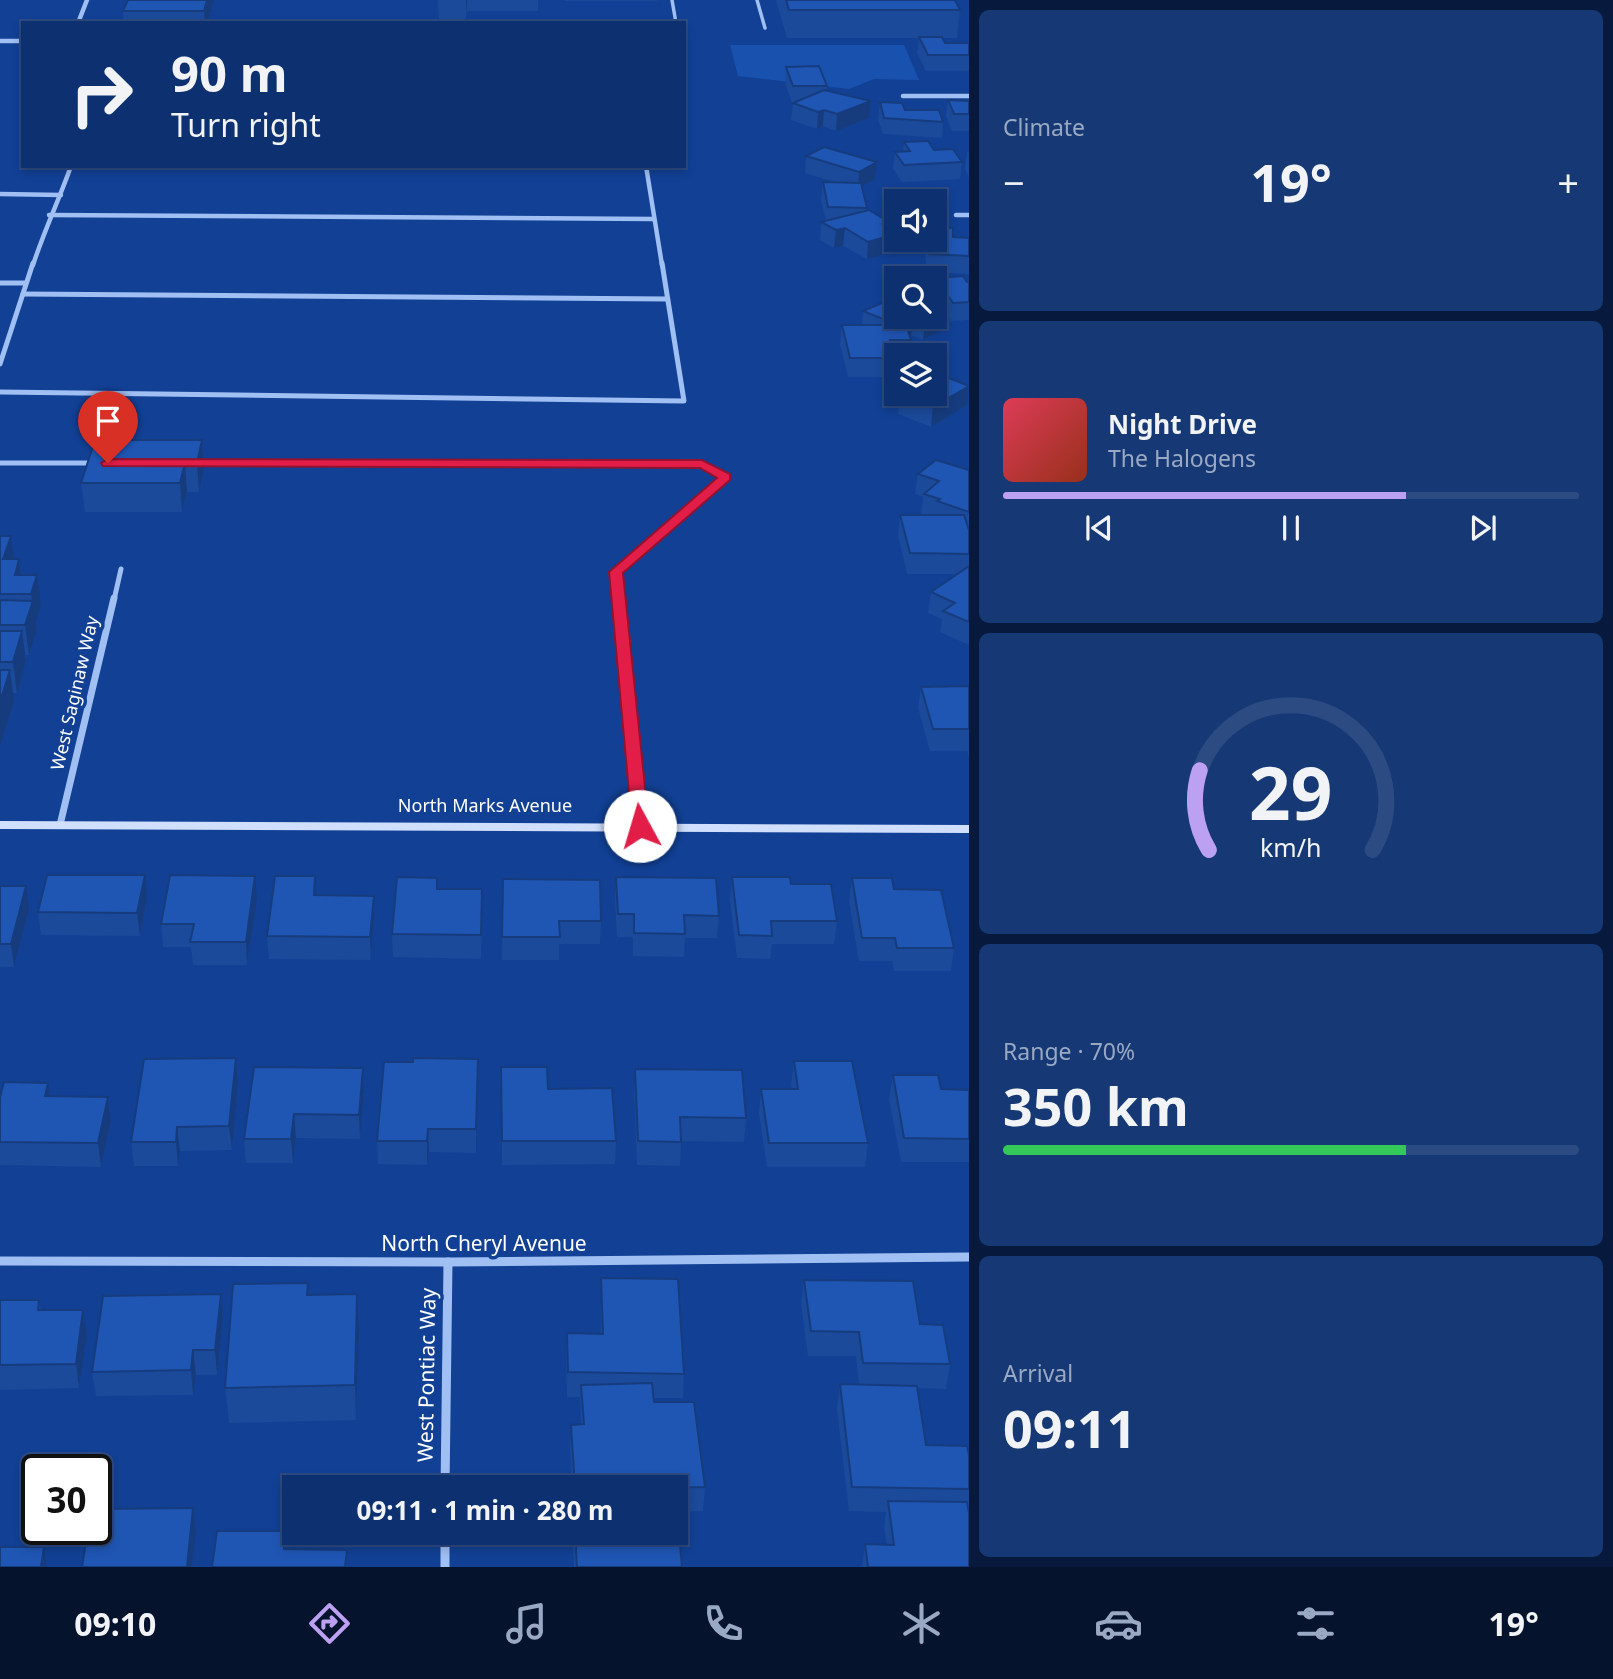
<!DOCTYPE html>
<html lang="en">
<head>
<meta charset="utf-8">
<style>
  :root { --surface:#0d3070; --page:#163875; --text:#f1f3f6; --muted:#9aa9c3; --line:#2d4b83; --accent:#bca0f2 }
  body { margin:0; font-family:"Noto Sans",sans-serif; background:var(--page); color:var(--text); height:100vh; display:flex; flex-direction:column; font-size:26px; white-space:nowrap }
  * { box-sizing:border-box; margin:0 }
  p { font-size:23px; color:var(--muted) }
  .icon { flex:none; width:38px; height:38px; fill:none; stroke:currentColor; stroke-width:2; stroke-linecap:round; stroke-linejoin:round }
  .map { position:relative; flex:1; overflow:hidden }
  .details { display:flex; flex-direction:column; gap:10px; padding:10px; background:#071a3e; width:644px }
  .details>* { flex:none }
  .banner { position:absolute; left:21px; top:21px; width:665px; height:147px; border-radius:0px; box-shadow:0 4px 10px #0003,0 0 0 2px var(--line); background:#0d3070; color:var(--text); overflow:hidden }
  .tools { position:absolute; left:884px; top:189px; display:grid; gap:14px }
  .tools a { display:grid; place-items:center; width:63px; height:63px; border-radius:0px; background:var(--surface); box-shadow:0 4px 10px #0003,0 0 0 2px var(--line); font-size:35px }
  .speed { position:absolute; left:21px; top:1454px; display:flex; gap:14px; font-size:35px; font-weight:700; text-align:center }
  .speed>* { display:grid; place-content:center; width:91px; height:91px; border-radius:50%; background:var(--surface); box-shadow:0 4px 10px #0003,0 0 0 2px var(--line); line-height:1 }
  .speed .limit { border:4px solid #111; border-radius:10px; background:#fff; color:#111 }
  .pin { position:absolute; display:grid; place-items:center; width:60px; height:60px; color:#fff; margin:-72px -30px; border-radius:50% 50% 50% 0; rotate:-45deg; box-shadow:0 0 7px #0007 }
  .pin .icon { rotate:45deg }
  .me { position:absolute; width:77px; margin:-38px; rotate:354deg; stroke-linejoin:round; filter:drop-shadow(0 0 5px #0008) }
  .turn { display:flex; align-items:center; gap:24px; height:147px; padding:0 35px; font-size:32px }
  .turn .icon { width:91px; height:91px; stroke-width:2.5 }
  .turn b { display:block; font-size:49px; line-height:60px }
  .big { font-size:52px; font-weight:700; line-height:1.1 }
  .details .tile { flex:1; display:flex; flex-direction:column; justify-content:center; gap:10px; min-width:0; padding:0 24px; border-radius:10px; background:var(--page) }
  .details .dial { align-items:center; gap:0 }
  .dial svg { height:182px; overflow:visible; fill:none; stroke:var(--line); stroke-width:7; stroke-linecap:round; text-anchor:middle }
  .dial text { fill:var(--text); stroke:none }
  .song { display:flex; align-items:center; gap:21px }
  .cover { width:84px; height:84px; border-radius:10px; background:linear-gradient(135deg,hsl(350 70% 55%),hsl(10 70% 35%)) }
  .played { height:7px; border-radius:4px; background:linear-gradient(90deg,var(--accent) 70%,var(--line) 70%) }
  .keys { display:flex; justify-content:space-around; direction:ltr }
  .heat { display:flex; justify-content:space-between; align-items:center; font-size:38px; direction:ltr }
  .charge { height:10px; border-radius:5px; background:linear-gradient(90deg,#34c759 70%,var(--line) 0) }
  .trip { position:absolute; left:282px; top:1475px; width:406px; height:70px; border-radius:0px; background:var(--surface); box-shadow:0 4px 10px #0003,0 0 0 2px var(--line); font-weight:700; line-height:70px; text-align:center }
  .dock { display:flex; height:112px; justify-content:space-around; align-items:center; background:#05132d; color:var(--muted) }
  .dock .icon { width:49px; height:49px }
  .dock .active { color:var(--accent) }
  .dock b { font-size:32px; color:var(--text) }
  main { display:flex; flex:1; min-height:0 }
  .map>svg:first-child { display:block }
  .green { fill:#1951af }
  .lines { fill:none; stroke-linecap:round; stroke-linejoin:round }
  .service { stroke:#a0bff3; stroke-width:3.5 }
  .minor-far3 { stroke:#a0bff3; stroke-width:4.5 }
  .minor-far2 { stroke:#a0bff3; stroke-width:5 }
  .minor-far1 { stroke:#a0bff3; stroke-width:7 }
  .minor { stroke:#a0bff3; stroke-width:9 }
  .secondary { fill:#cfdffd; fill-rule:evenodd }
  .wall { fill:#1b4a9b }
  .shaded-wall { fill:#163c7e }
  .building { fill:#1f56b4; stroke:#163c7e; stroke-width:2 }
  .route { fill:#e11d48; stroke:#92132f; stroke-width:2 }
  .labels { text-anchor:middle; stroke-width:7; stroke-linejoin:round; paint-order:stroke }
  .street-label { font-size:18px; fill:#fff; stroke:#114095 }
  .near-street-label { font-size:21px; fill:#fff; stroke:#114095 }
</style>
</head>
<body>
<main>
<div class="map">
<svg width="969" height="1567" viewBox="0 0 969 1567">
  <rect width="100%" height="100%" fill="#114095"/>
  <polygon class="green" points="730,45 904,45 919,80 874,79 849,89 738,76"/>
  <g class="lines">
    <g class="service">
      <polyline points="672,0 676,23"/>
      <polyline points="757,0 765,28"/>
    </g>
    <g class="minor-far3">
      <polyline points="78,23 87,0"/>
      <polyline points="0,41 23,41"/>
      <polyline points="903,96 969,96"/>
      <polyline points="646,166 662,265"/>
      <polyline points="0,194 61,195"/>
      <polyline points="49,215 653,219"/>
      <polyline points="956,215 969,215"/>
      <path d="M33,265C44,231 59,200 71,166"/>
    </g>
    <g class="minor-far2">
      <polyline points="0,283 25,283"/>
      <polyline points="23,294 667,299"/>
      <polyline points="0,364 33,263"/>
      <polyline points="0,392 684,401 662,263"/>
      <polyline points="0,463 97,463"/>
      <polyline points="197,463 702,464 725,477 616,572 619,600"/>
      <polyline points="114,600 121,569"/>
    </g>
    <g class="minor-far1">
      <polyline points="618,598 640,826"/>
      <polyline points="60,825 114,598"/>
    </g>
    <g class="minor">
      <polyline points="0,1261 448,1262 969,1257"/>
      <polyline points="445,1488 448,1262"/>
      <polyline points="445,1533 445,1567"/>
    </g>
    <polygon class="secondary" points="0,821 969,825 969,833 0,829"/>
  </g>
  <g class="wall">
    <polygon points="128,0 214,0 208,23 124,23 123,11"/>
    <polygon points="438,0 538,0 538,11 467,11 466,20 439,20"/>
    <rect x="565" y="0" width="92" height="1"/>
    <polygon points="776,0 955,0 960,10 957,38 943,38 945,43 969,43 969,71 926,71 917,53 919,38 787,38"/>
    <polygon points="786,67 827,86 826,91 871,101 869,118 836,131 823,126 817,129 791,120 793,103 794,103 792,103 785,83"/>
    <polygon points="948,100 969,101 969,131 952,131 946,116"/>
    <polygon points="880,102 943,122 942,138 883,134 878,119"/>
    <polygon points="904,142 934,150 962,162 960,179 902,182 893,169 895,152 903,151"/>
    <polygon points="967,152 969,152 969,178 965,169"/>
    <polygon points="806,156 877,162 875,179 862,187 867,208 866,211 889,227 896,240 899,240 898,251 867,259 843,246 834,248 820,240 821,222 826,221 821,200 823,182 837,183 805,173"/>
    <polygon points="953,237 969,238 969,274 927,272 924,245 925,240 934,240"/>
    <polygon points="936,278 969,282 969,320 951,321 934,297"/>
    <polygon points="863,311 937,312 942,313 939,332 923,340 911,335 910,336 911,340 909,355 896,355 893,377 848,377 840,344 842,325 862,325"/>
    <polygon points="947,377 967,405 931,427 898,414 900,398 896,397 896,394 934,394"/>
    <polygon points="202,440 204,469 199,492 187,492 182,512 85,512 81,483"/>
    <polygon points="969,470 969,645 940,632 942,619 928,613 931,592 957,574 907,574 898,535 900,515 923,515 921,514 923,497 915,494 918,474"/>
    <polygon points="0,536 11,536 14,559 19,559 22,575 41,605 36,623 37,631 29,655 26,655 26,661 17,693 13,693 14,701 0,747"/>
    <polygon points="969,686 969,757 967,751 930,751 918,708 921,687"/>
    <polygon points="616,877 719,916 717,938 685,938 684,957 633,956 633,937 617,937 615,900"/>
    <polygon points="732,877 791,884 837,921 834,944 772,944 770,959 737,958 730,900"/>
    <polygon points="852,878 894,889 954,948 951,971 894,971 892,961 859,961 849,901"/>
    <polygon points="503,879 601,921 600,944 559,944 559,960 502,960"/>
    <polygon points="0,886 29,909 14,967 0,967"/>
    <polygon points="437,889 482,912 481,959 393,957 392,934"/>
    <polygon points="316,895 374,896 374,918 371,960 269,959 267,936"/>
    <polygon points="147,898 140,936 41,935 38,912"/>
    <polygon points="257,899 247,965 193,965 191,947 163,947 161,924"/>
    <polygon points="236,1058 238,1082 232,1150 180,1151 178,1166 134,1166 131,1142"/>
    <polygon points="794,1061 868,1143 865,1167 767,1167 759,1113 761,1089 792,1089 791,1085"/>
    <polygon points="254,1067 364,1092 360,1139 296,1138 293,1163 246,1163 244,1139"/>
    <polygon points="501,1067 548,1089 616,1141 615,1164 502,1165"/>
    <polygon points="635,1069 746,1118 744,1142 681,1141 680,1166 637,1165 634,1093"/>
    <polygon points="893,1075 941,1089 969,1090 969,1162 901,1162 889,1099"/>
    <polygon points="478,1083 476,1153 429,1152 427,1165 378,1164 377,1141"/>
    <polygon points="50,1096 108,1097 111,1121 101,1167 0,1165 0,1097"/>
    <polygon points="601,1278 684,1374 683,1398 654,1398 654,1402 705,1487 703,1511 676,1512 676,1488 572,1488 570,1449 571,1425 581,1424 580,1397 567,1397 566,1357 567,1333 601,1334"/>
    <polygon points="804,1280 920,1324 950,1364 946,1389 918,1388 926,1445 969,1455 969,1567 862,1567 865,1544 887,1545 884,1526 886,1512 849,1511 837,1409 840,1384 859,1385 856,1356 808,1356 801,1304"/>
    <polygon points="308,1283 308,1295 359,1329 356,1420 229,1423 225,1388"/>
    <polygon points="221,1294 223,1318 217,1375 196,1375 193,1395 96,1396 92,1372"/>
    <polygon points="0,1300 39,1300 41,1310 83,1310 87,1334 79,1388 0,1390"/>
    <polygon points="572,1533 654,1533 655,1535 682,1567 574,1567"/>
  </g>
  <g class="shaded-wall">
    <polygon points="207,0 214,0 208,23 205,23 204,11"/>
    <polygon points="466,0 467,0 466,20"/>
    <polygon points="871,101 869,118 836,131 837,114"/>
    <polygon points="824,110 823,126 817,129 818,112"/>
    <polygon points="877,162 875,179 858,189 859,172"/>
    <polygon points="889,222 888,237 896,234 896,240 899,240 898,251 867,259 868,242 883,224"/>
    <polygon points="845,228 843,246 834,248 836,230"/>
    <polygon points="938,302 937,316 942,313 939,332 923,340 926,317 934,317 934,304"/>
    <polygon points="913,317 911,335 901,340 895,324"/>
    <polygon points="969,386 967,405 931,427 933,407"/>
    <polygon points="202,440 204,469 199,492 197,463"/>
    <polygon points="185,463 187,492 182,512 180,483"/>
    <polygon points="11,536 15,566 3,559"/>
    <polygon points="19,559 23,589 15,575"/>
    <polygon points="37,575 41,605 36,623 37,631 29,655 25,625 32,603 31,594"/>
    <polygon points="22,631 26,661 17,693 13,662"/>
    <polygon points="10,670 14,701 0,747 0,702"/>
    <polygon points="145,875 147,898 140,936 137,913"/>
    <polygon points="255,876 257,899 247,965 246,942"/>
    <polygon points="26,886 29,909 14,967 11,944"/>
    <polygon points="374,896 374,918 371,960 370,937"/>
    <polygon points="236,1058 238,1082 232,1150 229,1126"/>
    <polygon points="478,1059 478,1083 476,1153 476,1129"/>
    <polygon points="363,1068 364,1092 360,1139 359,1115"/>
    <polygon points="48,1083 52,1106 45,1096"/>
    <polygon points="108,1097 111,1121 101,1167 98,1143"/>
    <polygon points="294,1114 296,1138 293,1163 291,1139"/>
    <polygon points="177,1127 180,1151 178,1166 176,1142"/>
    <polygon points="428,1129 429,1152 427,1165 427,1141"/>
    <polygon points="221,1294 223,1318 217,1375 215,1350"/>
    <polygon points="357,1294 359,1329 356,1420 355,1385"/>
    <polygon points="83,1310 87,1334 79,1388 76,1364"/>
    <polygon points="193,1350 196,1375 193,1395 191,1370"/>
    <polygon points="193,1508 196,1532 192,1567 187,1567"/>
    <polygon points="44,1547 47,1567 41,1567"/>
  </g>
  <g class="building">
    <polygon points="128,0 207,0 204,11 123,11"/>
    <polygon points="786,0 955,0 960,10 789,10"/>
    <polygon points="919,37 942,37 945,43 969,43 969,55 928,55"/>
    <polygon points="819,66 827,86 793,86 786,67"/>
    <polygon points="824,90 871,101 837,114 824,110 818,112 793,103"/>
    <polygon points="948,100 969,101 969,114 954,114"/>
    <polygon points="880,102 902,103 905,110 939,110 943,122 884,118"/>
    <polygon points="928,141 934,150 953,149 962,162 904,165 895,152 910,151 904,142"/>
    <polygon points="824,147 877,162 859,172 806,156"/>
    <polygon points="823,182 861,183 867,208 828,207"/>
    <polygon points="869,210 889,222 883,224 896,231 896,234 868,242 845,228 836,230 821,222"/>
    <polygon points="934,228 953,228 953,237 969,238 969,256 929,254 928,240 934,240"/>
    <polygon points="963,276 967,282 969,282 969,302 953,303 936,278"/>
    <polygon points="896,297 896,317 912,317 895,324 863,311"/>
    <polygon points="934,310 942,313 934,317"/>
    <polygon points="914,317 934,317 925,321"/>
    <polygon points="842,325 906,325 911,340 890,340 895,358 850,358"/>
    <polygon points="934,366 947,371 941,375 969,386 933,407 900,395 903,394 934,394"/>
    <polygon points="95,440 202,440 197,463 185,463 180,483 81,483"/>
    <polygon points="936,460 969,470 969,512 937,501 940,499 924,494 939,481 918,474"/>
    <polygon points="900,515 964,515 969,530 969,554 910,553"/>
    <polygon points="0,536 11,536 3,559 19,559 15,575 37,575 31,594 0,594"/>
    <polygon points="969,566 969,622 943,611 955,603 931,592"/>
    <polygon points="0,600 33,601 25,625 0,625"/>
    <polygon points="0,631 22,631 13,662 0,662"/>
    <polygon points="0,670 10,670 0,702"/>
    <polygon points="969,686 969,729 933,729 921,687"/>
    <polygon points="47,875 145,875 137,913 38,912"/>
    <polygon points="170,875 255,876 246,942 190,942 194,924 161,924"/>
    <polygon points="275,876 315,876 314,895 374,896 370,937 267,936"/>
    <polygon points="397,877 437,878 437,889 482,889 481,935 392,934"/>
    <polygon points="616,877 716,878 719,916 684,915 685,934 634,933 634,914 618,914"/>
    <polygon points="732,877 790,877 791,884 831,884 837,921 771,921 772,936 739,935"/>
    <polygon points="852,878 892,878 894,889 941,890 954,948 897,948 895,938 862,938"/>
    <polygon points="503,879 600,880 601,921 559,921 560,937 502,937"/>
    <polygon points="0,886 26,886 11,944 0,944"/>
    <polygon points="236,1058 229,1126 177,1127 176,1142 131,1142 144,1059"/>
    <polygon points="413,1058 478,1059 476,1129 428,1129 427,1141 377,1141 384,1062 413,1062"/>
    <polygon points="794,1061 852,1061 868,1143 769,1143 761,1089 798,1089"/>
    <polygon points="254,1067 363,1068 359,1115 294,1114 291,1139 244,1139"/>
    <polygon points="501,1067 547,1067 548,1089 612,1088 616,1141 502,1141"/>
    <polygon points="635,1069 742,1070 746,1118 680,1117 681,1142 638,1141"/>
    <polygon points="893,1075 938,1075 941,1089 969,1090 969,1139 904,1138"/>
    <polygon points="4,1082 48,1083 45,1096 108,1097 98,1143 0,1142 0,1097"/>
    <polygon points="601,1278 678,1279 684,1374 568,1372 567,1333 603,1334"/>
    <polygon points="804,1280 913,1281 920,1324 943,1325 950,1364 863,1363 859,1332 811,1331"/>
    <polygon points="308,1283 307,1295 357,1294 355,1385 225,1388 233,1284"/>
    <polygon points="221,1294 215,1350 193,1350 191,1370 92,1372 103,1296"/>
    <polygon points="0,1300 39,1300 38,1310 83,1310 76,1364 0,1365"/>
    <polygon points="652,1383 654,1402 694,1402 705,1487 575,1488 571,1425 584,1424 581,1385"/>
    <polygon points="840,1384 917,1386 926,1445 967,1446 969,1455 969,1489 852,1487"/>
    <polygon points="888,1501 967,1502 969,1513 969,1567 868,1567 865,1544 894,1545"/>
    <polygon points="193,1508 187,1567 82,1567 88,1530 96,1530 96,1509"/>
    <polygon points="217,1531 285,1531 284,1549 347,1550 345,1567 212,1567"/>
    <polygon points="575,1533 654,1533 655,1535 679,1534 682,1567 577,1567"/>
    <polygon points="0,1547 44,1547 41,1567 0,1567"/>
  </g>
  <polygon class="route" points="108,459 702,460 730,474 730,480 623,573 649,826 640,831 632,826 609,572 717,478 700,468 103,466 101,463"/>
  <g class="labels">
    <g class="street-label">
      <text transform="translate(75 693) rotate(-77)" y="6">West Saginaw Way</text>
      <text x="485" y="812">North Marks Avenue</text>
    </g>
    <g class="near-street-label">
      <text x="484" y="1251">North Cheryl Avenue</text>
      <text transform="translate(427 1375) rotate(-89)" y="7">West Pontiac Way</text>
    </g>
  </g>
</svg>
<div class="tools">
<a><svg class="icon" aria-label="sound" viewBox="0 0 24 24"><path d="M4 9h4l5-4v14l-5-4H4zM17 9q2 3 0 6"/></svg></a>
<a><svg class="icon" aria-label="search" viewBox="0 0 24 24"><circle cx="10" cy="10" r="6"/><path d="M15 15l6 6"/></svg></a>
<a><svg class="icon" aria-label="layers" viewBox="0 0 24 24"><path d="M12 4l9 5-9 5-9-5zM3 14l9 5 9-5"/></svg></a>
</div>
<div class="speed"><div class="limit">30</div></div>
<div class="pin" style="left:108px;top:463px;background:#d93025"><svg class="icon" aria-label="arrive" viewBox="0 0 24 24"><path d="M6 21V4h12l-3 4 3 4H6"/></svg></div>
<svg class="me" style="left:640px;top:826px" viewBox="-20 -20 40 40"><circle r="19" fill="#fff"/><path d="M0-13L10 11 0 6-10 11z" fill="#e11d48"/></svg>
<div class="trip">09:11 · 1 min · 280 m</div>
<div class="banner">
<div class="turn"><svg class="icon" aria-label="right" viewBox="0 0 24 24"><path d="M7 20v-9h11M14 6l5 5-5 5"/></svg><div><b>90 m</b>Turn right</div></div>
</div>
</div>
<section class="details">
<div class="tile"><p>Climate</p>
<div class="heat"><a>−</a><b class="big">19°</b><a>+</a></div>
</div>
<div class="tile">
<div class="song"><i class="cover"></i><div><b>Night Drive</b><p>The Halogens</p></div></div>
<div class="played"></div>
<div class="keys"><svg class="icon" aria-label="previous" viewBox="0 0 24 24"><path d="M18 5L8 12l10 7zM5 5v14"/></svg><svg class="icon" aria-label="pause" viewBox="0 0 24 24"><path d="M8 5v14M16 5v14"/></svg><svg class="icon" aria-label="next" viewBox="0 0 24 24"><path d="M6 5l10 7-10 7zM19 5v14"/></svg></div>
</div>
<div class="tile dial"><svg viewBox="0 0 100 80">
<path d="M14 69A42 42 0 1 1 86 69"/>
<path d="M14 69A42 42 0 0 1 10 34" stroke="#bca0f2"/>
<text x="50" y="56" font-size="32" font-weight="700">29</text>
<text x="50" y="72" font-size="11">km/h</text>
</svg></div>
<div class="tile"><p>Range · 70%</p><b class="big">350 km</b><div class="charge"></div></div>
<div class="tile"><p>Arrival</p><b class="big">09:11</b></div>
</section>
</main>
<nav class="dock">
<b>09:10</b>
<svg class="icon active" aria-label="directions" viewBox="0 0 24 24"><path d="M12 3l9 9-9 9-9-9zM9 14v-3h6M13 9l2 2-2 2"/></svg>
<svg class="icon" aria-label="music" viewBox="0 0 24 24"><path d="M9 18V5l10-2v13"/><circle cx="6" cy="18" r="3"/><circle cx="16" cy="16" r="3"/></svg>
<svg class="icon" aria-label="phone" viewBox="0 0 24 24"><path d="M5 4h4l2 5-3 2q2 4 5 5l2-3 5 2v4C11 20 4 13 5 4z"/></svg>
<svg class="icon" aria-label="climate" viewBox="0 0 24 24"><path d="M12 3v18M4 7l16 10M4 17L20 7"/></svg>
<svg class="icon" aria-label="car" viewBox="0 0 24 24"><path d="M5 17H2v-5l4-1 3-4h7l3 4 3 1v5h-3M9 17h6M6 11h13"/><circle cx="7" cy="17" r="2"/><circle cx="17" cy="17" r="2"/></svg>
<svg class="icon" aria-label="filters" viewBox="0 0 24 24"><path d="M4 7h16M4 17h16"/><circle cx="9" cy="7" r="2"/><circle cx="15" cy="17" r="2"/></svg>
<b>19°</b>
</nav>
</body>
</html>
